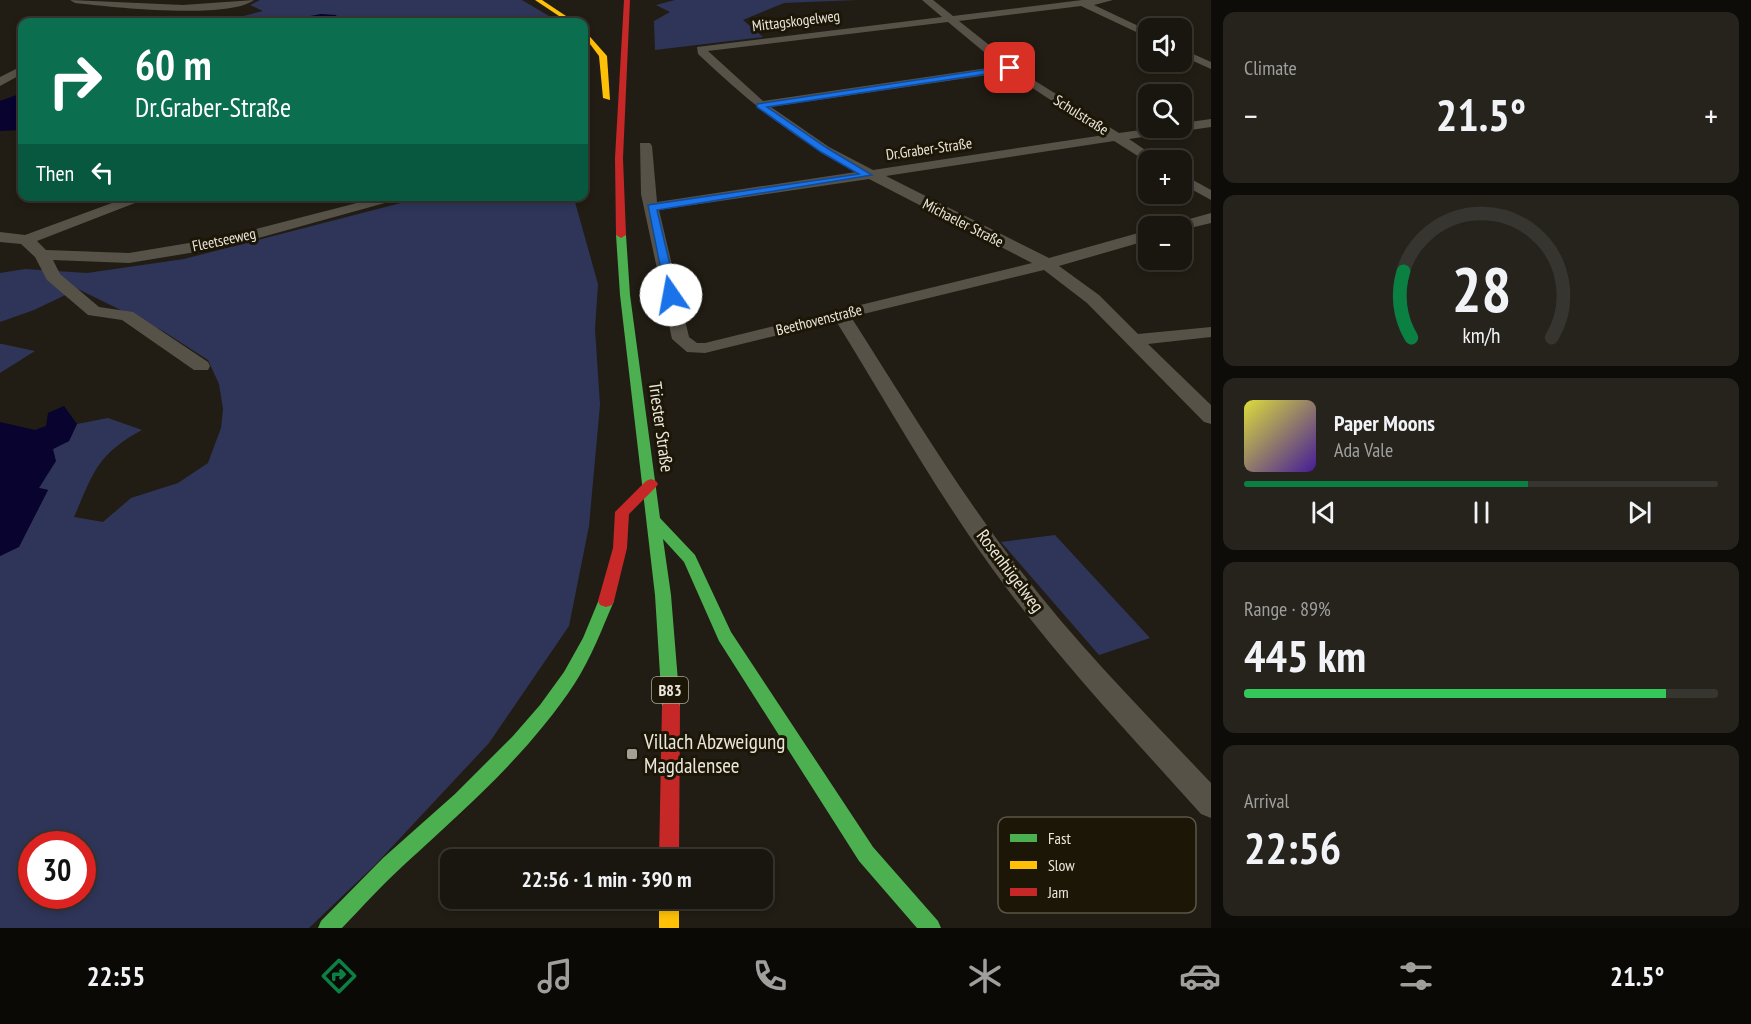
<!DOCTYPE html>
<html lang="en">
<head>
<meta charset="utf-8">
<style>
  :root { --surface:#19160f; --page:#26231d; --text:#f1f3f6; --muted:#9f9f9e; --line:#37352f; --accent:#0b8043 }
  body { margin:0; font-family:"PT Sans Narrow",sans-serif; background:var(--page); color:var(--text); height:100vh; display:flex; flex-direction:column; font-size:22px; white-space:nowrap }
  * { box-sizing:border-box; margin:0 }
  p { font-size:20px; color:var(--muted) }
  .icon { flex:none; width:33px; height:33px; fill:none; stroke:currentColor; stroke-width:2; stroke-linecap:round; stroke-linejoin:round }
  .map { position:relative; flex:1; overflow:hidden }
  .sheet { display:flex; flex-direction:column; gap:12px; padding:12px; background:#0e0c08; width:540px }
  .sheet>* { flex:none }
  .banner { position:absolute; left:18px; top:18px; width:570px; height:183px; border-radius:12px; box-shadow:0 3px 9px #0003,0 0 0 2px var(--line); background:#0b6e4f; color:#fff; overflow:hidden }
  .buttons { position:absolute; left:1138px; top:18px; display:grid; gap:12px }
  .buttons a { display:grid; place-items:center; width:54px; height:54px; border-radius:12px; background:var(--surface); box-shadow:0 3px 9px #0003,0 0 0 2px var(--line); font-size:30px }
  .speed { position:absolute; left:18px; top:831px; display:flex; gap:12px; font-size:30px; font-weight:700; text-align:center }
  .speed>* { display:grid; place-content:center; width:78px; height:78px; border-radius:50%; background:var(--surface); box-shadow:0 3px 9px #0003,0 0 0 2px var(--line); line-height:1 }
  .speed .limit { border:9px solid #d22; background:#fff; color:#111 }
  .pin { position:absolute; display:grid; place-items:center; width:51px; height:51px; color:#fff; margin:-26px; border-radius:12px; box-shadow:0 3px 9px #0006 }
  .me { position:absolute; width:66px; margin:-33px; rotate:348deg; stroke-linejoin:round; filter:drop-shadow(0 0 4px #0008) }
  .turn { display:flex; align-items:center; gap:21px; height:126px; padding:0 18px; font-size:27px }
  .turn .icon { width:78px; height:78px; stroke-width:2.5 }
  .turn b { display:block; font-size:42px; line-height:51px }
  .then { display:flex; align-items:center; height:57px; padding:0 18px; background:#0003; gap:12px; font-size:22px }
  .big { font-size:45px; font-weight:700; line-height:1.1 }
  .sheet .tile { flex:1; display:flex; flex-direction:column; justify-content:center; gap:9px; min-width:0; padding:0 21px; border-radius:12px; background:var(--page) }
  .sheet .dial { align-items:center; gap:0 }
  .dial svg { height:156px; overflow:visible; fill:none; stroke:var(--line); stroke-width:7; stroke-linecap:round; text-anchor:middle }
  .dial text { fill:var(--text); stroke:none }
  .song { display:flex; align-items:center; gap:18px }
  .cover { width:72px; height:72px; border-radius:9px; background:linear-gradient(135deg,hsl(60 70% 55%),hsl(260 70% 35%)) }
  .played { height:6px; border-radius:3px; background:linear-gradient(90deg,var(--accent) 60%,var(--line) 60%) }
  .keys { display:flex; justify-content:space-around; direction:ltr }
  .heat { display:flex; justify-content:space-between; align-items:center; font-size:33px; direction:ltr }
  .charge { height:9px; border-radius:4px; background:linear-gradient(90deg,#34c759 89%,var(--line) 0) }
  .trip { position:absolute; left:440px; top:849px; width:333px; height:60px; border-radius:12px; background:var(--surface); box-shadow:0 3px 9px #0003,0 0 0 2px var(--line); font-weight:700; line-height:60px; text-align:center }
  .tabs { display:flex; height:96px; justify-content:space-around; align-items:center; background:#0a0906; color:var(--muted) }
  .tabs .icon { width:42px; height:42px }
  .tabs .selected { color:var(--accent) }
  .tabs b { font-size:27px; color:var(--text) }
  main { display:flex; flex:1; min-height:0 }
  .map>svg:first-child { display:block }
  .green { fill:#2f3558; fill-rule:evenodd }
  .water { fill:#08032f }
  .lines { fill:none; stroke-linecap:round; stroke-linejoin:round }
  .street { fill:#565248; fill-rule:evenodd }
  .fast { fill:#4caf50; fill-rule:evenodd }
  .slow { fill:#ffc107; fill-rule:evenodd }
  .jam { fill:#c62828; fill-rule:evenodd }
  .route { fill:#1a73e8; stroke:#114b97; stroke-width:1.5 }
  .poi-dot { fill:#a4a096; stroke:#1c1606; stroke-width:2 }
  .labels { text-anchor:middle; stroke-width:6; stroke-linejoin:round; paint-order:stroke }
  .far-street-label { font-size:15px; fill:#ebe7dc; stroke:#1c1606 }
  .shield { fill:#1c1606; stroke:#ada89c; stroke-width:1.5 }
  .shield-label { font-size:16px; font-weight:bold; fill:#ebe7dc }
  .street-label { font-size:18px; fill:#ebe7dc; stroke:#1c1606 }
  .near-poi-label { font-size:21px; fill:#ebe7dc; stroke:#1c1606; text-anchor:start }
  .key { fill:#1c1606; stroke:#5a5546; stroke-width:1.5 }
  .key-label { font-size:16px; fill:#ebe7dc }
</style>
</head>
<body>
<main>
<div class="map">
<svg width="1211" height="928" viewBox="0 0 1211 928">
  <rect width="100%" height="100%" fill="#211d14"/>
  <g class="green">
    <polygon points="260,0 522,0 559,22 340,22 301,16 278,22 240,22 240,17 263,11 250,5"/>
    <polygon points="675,0 857,0 784,3 743,20 763,37 655,50 654,21 670,12 656,5"/>
    <path d="M424,197H578L575,202L598,284L595,329L600,405L589,526L569,626L489,743L375,865L309,928H0V556L19,546L48,490L39,488L53,449L69,441L77,424L108,418L142,430C96,455 94,472 74,517L103,522L131,498L178,483L208,463L221,428L223,409L219,384L208,360L163,331L78,289L34,310L0,322V273L25,269L87,273L184,259ZM32,844H82V896H32Z"/>
    <polygon points="0,344 2,344 35,351 0,373"/>
    <polygon points="1055,535 1150,638 1099,655 1001,542"/>
  </g>
  <g class="water">
    <polygon points="321,14 336,15 340,22 278,22"/>
    <polygon points="22,93 22,130 0,131 0,101"/>
    <polygon points="64,406 77,424 69,441 53,449 56,461 39,488 48,490 19,547 0,556 0,422 35,430 46,426 48,413"/>
  </g>
  <g class="lines">
    <g class="street">
      <path d="M70,0L183,5L254,0C227,20 111,7 75,3Z"/>
      <path d="M922,0H933L953,16L1082,0H1113L1094,5L1149,31V38L1081,6L959,21L1032,79L1119,133L1155,128H1182V123L1211,119V127L1129,139L1160,160H1149V163L1114,141L886,176L1049,258L1149,230V240L1059,266L1099,295L1138,334L1211,327V337L1148,344L1211,405V424L1204,422L1087,303L1044,270L851,317C906,403 958,490 1020,570C1078,646 1146,714 1211,783V818L1201,814C1134,739 1065,667 1005,586C942,502 891,410 836,321L705,353L687,352L672,339L641,194L640,143H650L652,146L657,202L856,172C795,140 748,101 698,54L697,47L942,17ZM948,22L1001,66L763,101L708,51ZM1008,72L1104,135L873,170L829,147L771,107ZM869,179L1032,263L705,343H697L689,337L659,210Z"/>
      <polygon points="1182,49 1211,62 1211,69 1182,56"/>
      <polygon points="22,66 22,74 0,86 0,77"/>
      <polygon points="1182,174 1211,190 1211,200 1182,184"/>
      <polygon points="131,196 153,196 37,241 46,250 129,253 225,237 384,196 410,196 226,247 129,263 53,260 60,274 99,307 133,312 208,362 210,366 208,370 194,370 122,320 88,315 47,280 35,257 21,244 0,242 0,232 25,235"/>
      <polygon points="1211,213 1211,223 1182,230 1182,226 1172,226 1175,223"/>
    </g>
    <g class="fast">
      <polygon points="621,232 626,235 630,295 660,518 695,555 731,632 873,847 938,921 941,928 917,928 859,861 719,641 684,562 663,539 671,595 680,706 677,711 671,714 665,711 662,706 655,595 620,295 616,235"/>
      <path d="M606,595L612,597L614,601C602,629 591,658 575,683C529,753 467,807 406,863C384,883 363,906 342,928H318L321,921L383,858L455,794L513,736L540,705L564,672L583,638L600,597Z"/>
    </g>
    <g class="slow">
      <polygon points="535,0 542,0 575,22 568,22"/>
      <polygon points="584,30 607,56 610,100 603,98 599,56 584,36"/>
      <rect x="659" y="898" width="20" height="30"/>
    </g>
    <g class="jam">
      <polygon points="624,0 630,0 623,158 626,235 621,238 616,235 615,158"/>
      <polygon points="651,479 656,481 658,484 656,487 629,514 627,548 614,601 612,605 606,607 600,605 598,601 613,548 615,512 646,481"/>
      <polygon points="671,698 677,701 680,706 679,860 659,860 662,706 665,701"/>
    </g>
  </g>
  <polygon class="route" points="1010,66 1013,70 767,107 827,148 872,175 657,210 677,295 671,299 666,295 648,205 859,174 821,152 757,107 757,104"/>
  <rect class="poi-dot" x="626" y="748" width="12" height="12" rx="3"/>
  <g class="labels">
    <g class="far-street-label">
      <text transform="translate(796 21) rotate(-7)" y="5">Mittagskogelweg</text>
      <text transform="translate(1081 115) rotate(32)" y="5">Schulstraße</text>
      <text transform="translate(929 149) rotate(-8)" y="5">Dr.Graber-Straße</text>
      <text transform="translate(963 223) rotate(27)" y="5">Michaeler Straße</text>
      <text transform="translate(224 240) rotate(-12)" y="5">Fleetseeweg</text>
      <text transform="translate(819 320) rotate(-14)" y="5">Beethovenstraße</text>
    </g>
    <rect class="shield" x="652" y="677" width="36" height="26" rx="4.5"/>
    <g class="shield-label">
      <text x="670" y="696">B83</text>
    </g>
    <g class="street-label">
      <text transform="translate(661 427) rotate(82)" y="6">Triester Straße</text>
      <text transform="translate(1010 571) rotate(53)" y="6">Rosenhügelweg</text>
    </g>
    <g class="near-poi-label">
      <text x="644" y="749">Villach Abzweigung<tspan x="644" dy="24">Magdalensee</tspan></text>
    </g>
  </g>
  <rect x="998" y="817" width="198" height="96" rx="9" class="key"/>
  <rect x="1010" y="834" width="27" height="8" fill="#4caf50"/>
  <rect x="1010" y="861" width="27" height="8" fill="#ffc107"/>
  <rect x="1010" y="888" width="27" height="8" fill="#c62828"/>
  <g class="key-label">
    <text x="1048" y="844">Fast</text>
    <text x="1048" y="871">Slow</text>
    <text x="1048" y="898">Jam</text>
  </g>
</svg>
<div class="buttons">
<a><svg class="icon" aria-label="sound" viewBox="0 0 24 24"><path d="M4 9h4l5-4v14l-5-4H4zM17 9q2 3 0 6"/></svg></a>
<a><svg class="icon" aria-label="search" viewBox="0 0 24 24"><circle cx="10" cy="10" r="6"/><path d="M15 15l6 6"/></svg></a>
<a>+</a>
<a>−</a>
</div>
<div class="speed"><div class="limit">30</div></div>
<div class="pin" style="left:1010px;top:68px;background:#d93025"><svg class="icon" aria-label="arrive" viewBox="0 0 24 24"><path d="M6 21V4h12l-3 4 3 4H6"/></svg></div>
<svg class="me" style="left:671px;top:295px" viewBox="-20 -20 40 40"><circle r="19" fill="#fff"/><path d="M0-13L10 11 0 6-10 11z" fill="#1a73e8"/></svg>
<div class="trip">22:56 · 1 min · 390 m</div>
<div class="banner">
<div class="turn"><svg class="icon" aria-label="right" viewBox="0 0 24 24"><path d="M7 20v-9h11M14 6l5 5-5 5"/></svg><div><b>60 m</b>Dr.Graber-Straße</div></div>
<div class="then">Then<svg class="icon" aria-label="left" viewBox="0 0 24 24"><path d="M17 20v-9H6M10 6l-5 5 5 5"/></svg></div>
</div>
</div>
<section class="sheet">
<div class="tile"><p>Climate</p>
<div class="heat"><a>−</a><b class="big">21.5°</b><a>+</a></div>
</div>
<div class="tile dial"><svg viewBox="0 0 100 80">
<path d="M14 69A42 42 0 1 1 86 69"/>
<path d="M14 69A42 42 0 0 1 10 35" stroke="#0b8043"/>
<text x="50" y="56" font-size="32" font-weight="700">28</text>
<text x="50" y="72" font-size="11">km/h</text>
</svg></div>
<div class="tile">
<div class="song"><i class="cover"></i><div><b>Paper Moons</b><p>Ada Vale</p></div></div>
<div class="played"></div>
<div class="keys"><svg class="icon" aria-label="previous" viewBox="0 0 24 24"><path d="M18 5L8 12l10 7zM5 5v14"/></svg><svg class="icon" aria-label="pause" viewBox="0 0 24 24"><path d="M8 5v14M16 5v14"/></svg><svg class="icon" aria-label="next" viewBox="0 0 24 24"><path d="M6 5l10 7-10 7zM19 5v14"/></svg></div>
</div>
<div class="tile"><p>Range · 89%</p><b class="big">445 km</b><div class="charge"></div></div>
<div class="tile"><p>Arrival</p><b class="big">22:56</b></div>
</section>
</main>
<nav class="tabs">
<b>22:55</b>
<svg class="icon selected" aria-label="directions" viewBox="0 0 24 24"><path d="M12 3l9 9-9 9-9-9zM9 14v-3h6M13 9l2 2-2 2"/></svg>
<svg class="icon" aria-label="music" viewBox="0 0 24 24"><path d="M9 18V5l10-2v13"/><circle cx="6" cy="18" r="3"/><circle cx="16" cy="16" r="3"/></svg>
<svg class="icon" aria-label="phone" viewBox="0 0 24 24"><path d="M5 4h4l2 5-3 2q2 4 5 5l2-3 5 2v4C11 20 4 13 5 4z"/></svg>
<svg class="icon" aria-label="climate" viewBox="0 0 24 24"><path d="M12 3v18M4 7l16 10M4 17L20 7"/></svg>
<svg class="icon" aria-label="car" viewBox="0 0 24 24"><path d="M5 17H2v-5l4-1 3-4h7l3 4 3 1v5h-3M9 17h6M6 11h13"/><circle cx="7" cy="17" r="2"/><circle cx="17" cy="17" r="2"/></svg>
<svg class="icon" aria-label="filters" viewBox="0 0 24 24"><path d="M4 7h16M4 17h16"/><circle cx="9" cy="7" r="2"/><circle cx="15" cy="17" r="2"/></svg>
<b>21.5°</b>
</nav>
</body>
</html>
